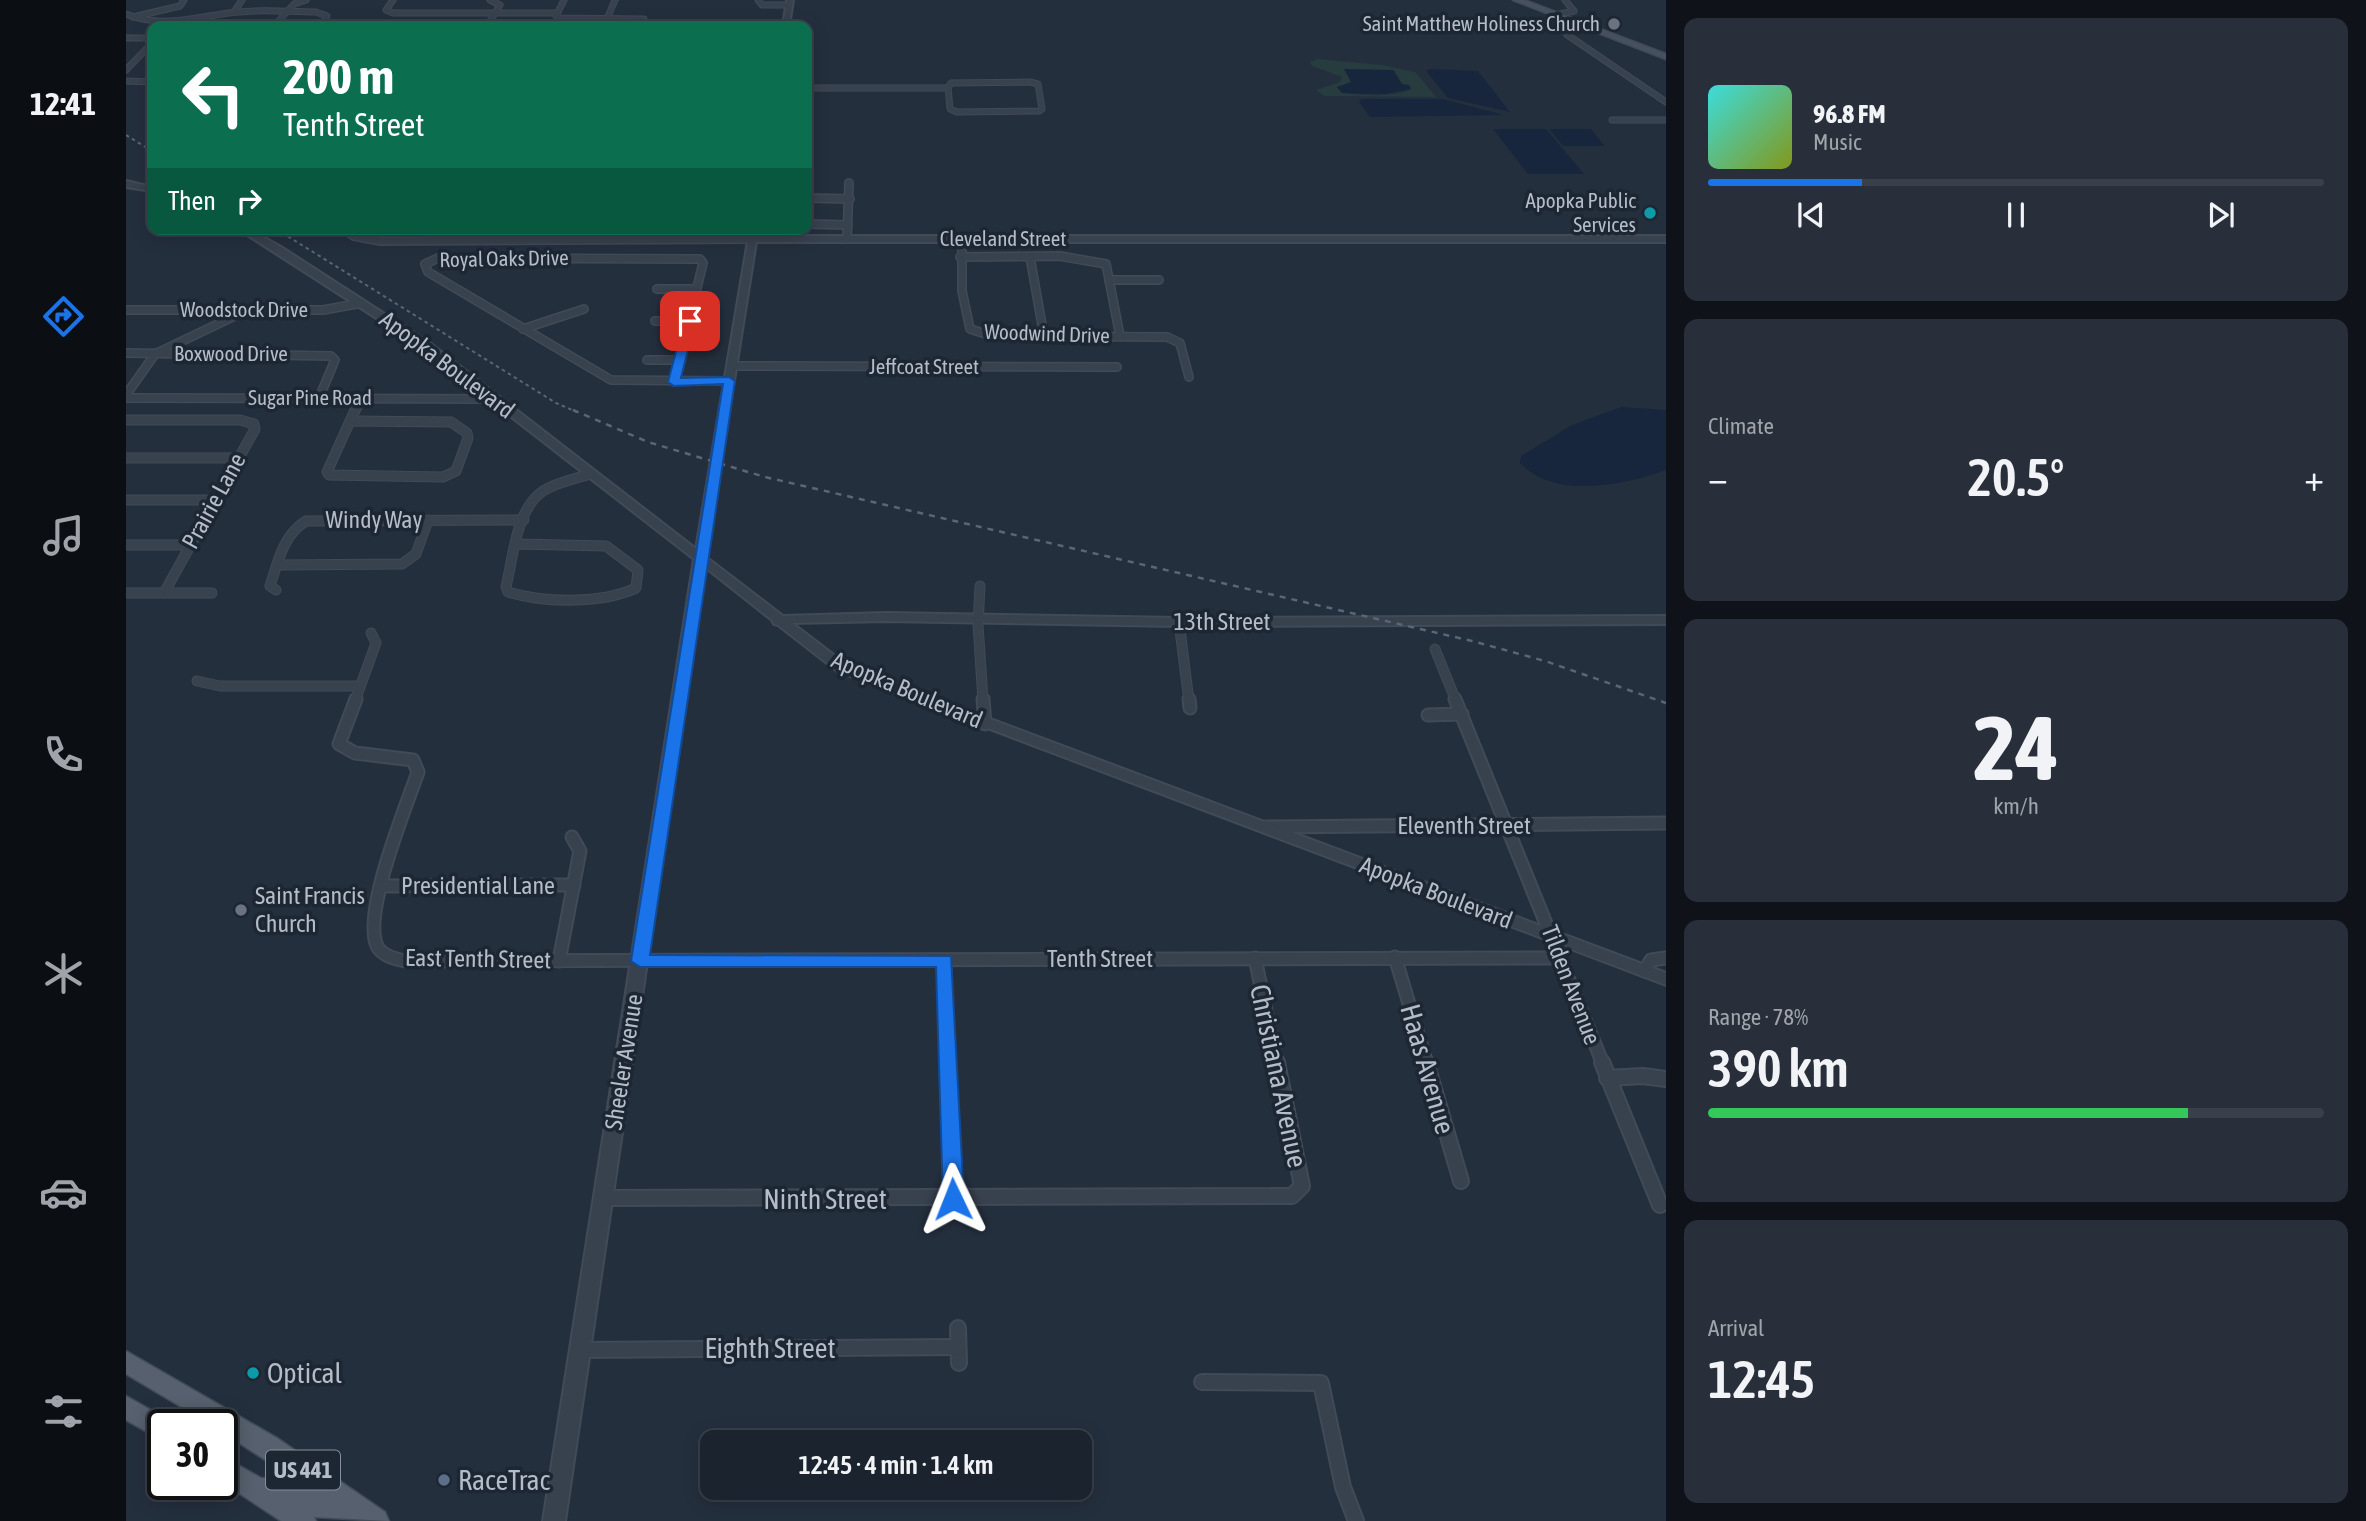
<!DOCTYPE html>
<html lang="en">
<head>
<meta charset="utf-8">
<style>
  :root { --surface:#1b232e; --page:#282f3a; --text:#f1f3f6; --muted:#a0a4aa; --line:#39404a; --accent:#1a73e8 }
  body { margin:0; font-family:"Asap Condensed",sans-serif; background:var(--page); color:var(--text); height:100vh; display:flex; flex-direction:column; font-size:26px; white-space:nowrap }
  * { box-sizing:border-box; margin:0 }
  p { font-size:23px; color:var(--muted) }
  .icon { flex:none; width:38px; height:38px; fill:none; stroke:currentColor; stroke-width:2; stroke-linecap:round; stroke-linejoin:round }
  .map { position:relative; flex:1; overflow:hidden }
  .drawer { display:flex; flex-direction:column; gap:18px; padding:18px; background:#0f1319; width:700px }
  .drawer>* { flex:none }
  .banner { position:absolute; left:21px; top:21px; width:665px; height:214px; border-radius:14px; box-shadow:0 4px 18px #0003,0 0 0 2px var(--line); background:#0b6e4f; color:#fff; overflow:hidden }
  .speed { position:absolute; left:21px; top:1409px; display:flex; gap:14px; font-size:35px; font-weight:700; text-align:center }
  .speed>* { display:grid; place-content:center; width:91px; height:91px; border-radius:50%; background:var(--surface); box-shadow:0 4px 18px #0003,0 0 0 2px var(--line); line-height:1 }
  .speed .limit { border:4px solid #111; border-radius:10px; background:#fff; color:#111 }
  .pin { position:absolute; display:grid; place-items:center; width:60px; height:60px; color:#fff; margin:-30px; border-radius:14px; box-shadow:0 4px 10px #0006 }
  .me { position:absolute; width:77px; margin:-38px; rotate:358deg; stroke-linejoin:round; filter:drop-shadow(0 0 5px #0008) }
  .turn { display:flex; align-items:center; gap:24px; height:147px; padding:0 21px; font-size:32px }
  .turn .icon { width:91px; height:91px; stroke-width:2.5 }
  .turn b { display:block; font-size:49px; line-height:60px }
  .then { display:flex; align-items:center; height:66px; padding:0 21px; background:#0003; gap:14px; font-size:26px }
  .big { font-size:52px; font-weight:600; line-height:1.1 }
  .drawer .widget { flex:1; display:flex; flex-direction:column; justify-content:center; gap:10px; min-width:0; padding:0 24px; border-radius:14px; background:var(--page) }
  .drawer .dial { align-items:center; gap:0 }
  .dial b { font-size:91px; line-height:1 }
  .song { display:flex; align-items:center; gap:21px }
  .cover { width:84px; height:84px; border-radius:10px; background:linear-gradient(135deg,hsl(180 70% 55%),hsl(70 70% 35%)) }
  .played { height:7px; border-radius:4px; background:linear-gradient(90deg,var(--accent) 25%,var(--line) 25%) }
  .keys { display:flex; justify-content:space-around; direction:ltr }
  .heat { display:flex; justify-content:space-between; align-items:center; font-size:38px; direction:ltr }
  .charge { height:10px; border-radius:5px; background:linear-gradient(90deg,#34c759 78%,var(--line) 0) }
  .trip { position:absolute; left:574px; top:1430px; width:392px; height:70px; border-radius:14px; background:var(--surface); box-shadow:0 4px 18px #0003,0 0 0 2px var(--line); font-weight:600; line-height:70px; text-align:center }
  main { display:flex; flex:1; min-height:0 }
  .tabs { display:flex; flex-direction:column; width:126px; justify-content:space-around; align-items:center; background:#0b0e12; color:var(--muted) }
  .tabs .icon { width:49px; height:49px }
  .tabs .on { color:var(--accent) }
  .tabs b { font-size:32px; color:var(--text) }
  .map>svg:first-child { display:block }
  .green { fill:#263c3f; fill-rule:evenodd }
  .water { fill:#17263c }
  .lines { fill:none; stroke-linecap:round; stroke-linejoin:round }
  .minor-far4-casing { stroke:#414a57; stroke-width:7 }
  .minor-far3-casing { stroke:#414a57; stroke-width:10 }
  .minor-far2-casing { stroke:#414a57; stroke-width:11 }
  .minor-far1-casing { stroke:#414a57; stroke-width:15 }
  .minor-casing { stroke:#414a57; stroke-width:18 }
  .tertiary-casing { stroke:#414a57; stroke-width:4 }
  .secondary-casing { stroke:#414a57; stroke-width:3 }
  .primary-casing { stroke:#414a57; stroke-width:3 }
  .minor-far4 { stroke:#38414e; stroke-width:5 }
  .minor-far3 { stroke:#38414e; stroke-width:7 }
  .minor-far2 { stroke:#38414e; stroke-width:9 }
  .minor-far1 { stroke:#38414e; stroke-width:11 }
  .minor { stroke:#38414e; stroke-width:14 }
  .tertiary { fill:#38414e; fill-rule:evenodd }
  .secondary { fill:#465061; fill-rule:evenodd }
  .primary { fill:#56606e; fill-rule:evenodd }
  .rail-far1 { stroke:#5a6575; stroke-width:2; stroke-dasharray:3.5 3.5; stroke-linecap:butt }
  .rail { stroke:#5a6575; stroke-width:2.5; stroke-dasharray:6 6; stroke-linecap:butt }
  .route { fill:#1a73e8; stroke:#114b97; stroke-width:2 }
  .worship-dot { fill:#6b7280; stroke:#1d2633; stroke-width:2.5 }
  .culture-dot { fill:#0f9aa8; stroke:#1d2633; stroke-width:2.5 }
  .service-dot { fill:#5c6f8a; stroke:#1d2633; stroke-width:2.5 }
  .labels { text-anchor:middle; stroke-width:7; stroke-linejoin:round; paint-order:stroke }
  .far-poi-label { font-size:21px; fill:#b4bcc9; stroke:#1d2633; text-anchor:end }
  .far-street-label { font-size:21px; fill:#b4bcc9; stroke:#1d2633 }
  .shield { fill:#1d2633; stroke:#878f9c; stroke-width:2 }
  .shield-label { font-size:23px; font-weight:bold; fill:#b4bcc9 }
  .street-label { font-size:24px; fill:#b4bcc9; stroke:#1d2633 }
  .poi-label { font-size:24px; fill:#b4bcc9; stroke:#1d2633; text-anchor:start }
  .near-street-label { font-size:28px; fill:#b4bcc9; stroke:#1d2633 }
  .near-poi-label { font-size:28px; fill:#b4bcc9; stroke:#1d2633; text-anchor:start }
</style>
</head>
<body>
<main>
<nav class="tabs">
<b>12:41</b>
<svg class="icon on" aria-label="directions" viewBox="0 0 24 24"><path d="M12 3l9 9-9 9-9-9zM9 14v-3h6M13 9l2 2-2 2"/></svg>
<svg class="icon" aria-label="music" viewBox="0 0 24 24"><path d="M9 18V5l10-2v13"/><circle cx="6" cy="18" r="3"/><circle cx="16" cy="16" r="3"/></svg>
<svg class="icon" aria-label="phone" viewBox="0 0 24 24"><path d="M5 4h4l2 5-3 2q2 4 5 5l2-3 5 2v4C11 20 4 13 5 4z"/></svg>
<svg class="icon" aria-label="climate" viewBox="0 0 24 24"><path d="M12 3v18M4 7l16 10M4 17L20 7"/></svg>
<svg class="icon" aria-label="car" viewBox="0 0 24 24"><path d="M5 17H2v-5l4-1 3-4h7l3 4 3 1v5h-3M9 17h6M6 11h13"/><circle cx="7" cy="17" r="2"/><circle cx="17" cy="17" r="2"/></svg>
<svg class="icon" aria-label="filters" viewBox="0 0 24 24"><path d="M4 7h16M4 17h16"/><circle cx="9" cy="7" r="2"/><circle cx="15" cy="17" r="2"/></svg>
</nav>
<div class="map">
<svg width="1540" height="1521" viewBox="0 0 1540 1521">
  <rect width="100%" height="100%" fill="#242f3e"/>
  <path class="green" d="M1191,59L1256,65L1289,72L1310,97L1198,96L1190,90L1214,82L1216,77L1186,66L1184,62ZM1268,70L1276,84L1285,89C1268,98 1236,95 1216,93L1211,87Z"/>
  <g class="water">
    <polygon points="1218,69 1267,70 1276,84 1283,85 1285,89 1259,94 1216,93 1211,87 1225,82"/>
    <polygon points="1305,69 1352,71 1384,112 1322,98 1300,71"/>
    <polygon points="1235,99 1317,99 1378,115 1244,117 1233,102"/>
    <polygon points="1367,129 1420,129 1458,174 1402,174"/>
    <polygon points="1423,129 1465,129 1479,146 1437,146"/>
    <path d="M1495,407L1540,410V470C1499,485 1428,500 1394,463L1395,456L1446,425Z"/>
  </g>
  <g class="lines">
    <defs>
      <g id="minor-far4">
        <polyline points="267,0 260,10 267,13 431,13"/>
        <polyline points="438,0 430,16 434,18 518,19"/>
        <polyline points="632,0 636,5 663,5"/>
        <polyline points="108,12 116,0"/>
        <path d="M0,14C39,30 74,15 113,12C139,9 164,12 190,12L201,16L195,26"/>
        <polyline points="1430,15 1448,11 1439,0"/>
        <polyline points="7,17 54,6 58,0"/>
        <polyline points="481,19 489,0"/>
        <polyline points="148,26 168,4 180,0"/>
        <polyline points="196,26 361,26 374,5 364,0"/>
        <polyline points="1459,26 1439,31 1440,34 1540,102"/>
        <polyline points="0,38 26,38"/>
        <polyline points="0,70 26,43"/>
        <polyline points="0,81 26,82"/>
        <polygon points="904,82 912,84 916,109 913,111 831,112 824,109 822,88 825,83"/>
        <polyline points="681,88 822,88"/>
        <polyline points="1486,120 1540,120"/>
      </g>
      <g id="minor-far3">
        <polyline points="681,198 724,199"/>
        <polyline points="681,224 722,225"/>
        <polyline points="217,229 228,236 254,241 627,239"/>
        <polyline points="721,239 723,183"/>
        <polyline points="836,239 836,291 844,329 866,336 1041,337 1054,343 1063,377"/>
        <polyline points="834,257 934,256 980,264 994,336"/>
        <polyline points="904,257 918,336"/>
        <polyline points="983,280 1033,280"/>
        <polyline points="531,289 571,289"/>
        <polyline points="0,310 197,310 236,303"/>
        <polyline points="529,321 564,321"/>
        <polyline points="397,329 458,309"/>
        <polyline points="0,353 205,356 209,360 193,398"/>
        <polyline points="521,360 555,360"/>
        <polyline points="605,366 991,367"/>
        <polyline points="548,382 577,263 574,259 312,258 299,264 302,272 485,380 603,381"/>
        <polyline points="0,395 29,354 117,312"/>
        <polyline points="0,398 368,399"/>
        <polyline points="229,412 235,398"/>
      </g>
      <g id="minor-far2">
        <polyline points="0,420 114,420 128,424 129,429 38,593"/>
        <polygon points="224,421 325,422 341,433 342,438 330,471 317,477 203,475 201,472"/>
        <polyline points="224,421 229,410"/>
        <polyline points="0,458 113,458"/>
        <polyline points="0,500 88,500"/>
        <path d="M392,544L480,546L512,570L510,588C476,604 418,603 382,592L380,587C387,558 390,509 417,491C431,482 449,479 464,474"/>
        <polyline points="0,545 64,545"/>
        <polyline points="151,565 276,564 290,554 302,520"/>
        <polyline points="854,586 852,624 857,701"/>
        <path d="M150,590L144,586C152,562 157,535 180,521L398,520"/>
        <polyline points="0,593 86,593"/>
        <polyline points="1053,622 1063,701"/>
        <polyline points="1309,649 1330,701"/>
        <polyline points="71,681 94,686 234,686"/>
        <polyline points="229,701 250,643 245,633"/>
      </g>
      <g id="minor-far1">
        <path d="M230,699L213,744L229,753L287,760L292,772C280,807 236,913 251,946C256,956 269,959 279,961L1434,958"/>
        <polyline points="857,699 859,724"/>
        <polyline points="1063,699 1064,708"/>
        <polyline points="1329,699 1477,1064"/>
        <polyline points="1302,715 1336,714"/>
        <polyline points="1140,827 1540,823"/>
        <polyline points="255,886 448,885"/>
        <polyline points="1269,957 1301,1064"/>
        <polyline points="1129,958 1151,1064"/>
        <polyline points="433,961 454,851 446,837"/>
        <polyline points="819,961 822,1064"/>
        <polyline points="1518,971 1525,960 1540,958"/>
      </g>
      <g id="minor">
        <polyline points="822,1062 827,1199"/>
        <polyline points="1300,1062 1335,1181"/>
        <polyline points="1476,1062 1534,1205"/>
        <polyline points="1481,1078 1517,1076 1540,1079"/>
        <polyline points="478,1198 1166,1196 1176,1186 1151,1062"/>
        <polyline points="832,1328 833,1363"/>
        <polyline points="455,1350 832,1347"/>
        <polyline points="1076,1382 1195,1383 1217,1487 1230,1521"/>
      </g>
      <g id="tertiary">
        <polygon points="661,0 667,0 663,26 657,26"/>
        <polygon points="0,181 26,187 26,191 0,187"/>
        <polygon points="112,229 123,229 155,247 305,344 570,549 624,229 632,229 631,236 1540,236 1540,242 630,242 580,557 657,616 760,613 1053,618 1540,616 1540,624 1053,626 760,621 666,623 721,665 1540,973 1540,985 711,671 652,625 648,624 646,620 579,567 439,1521 417,1521 568,559 297,348"/>
      </g>
      <polygon id="secondary" points="1387,0 1398,0 1540,54 1540,59"/>
      <g id="primary">
        <polygon points="0,1351 151,1438 259,1512 263,1521 188,1517 190,1521 155,1521 96,1482 96,1456 135,1478 169,1479 96,1432 96,1424 84,1424 0,1374"/>
        <polygon points="0,1396 46,1422 47,1424 37,1424 37,1441 0,1420"/>
      </g>
    </defs>
    <use href="#minor-far4" class="minor-far4-casing"/>
    <use href="#minor-far3" class="minor-far3-casing"/>
    <use href="#minor-far2" class="minor-far2-casing"/>
    <use href="#minor-far1" class="minor-far1-casing"/>
    <use href="#minor" class="minor-casing"/>
    <use href="#tertiary" class="tertiary-casing"/>
    <use href="#secondary" class="secondary-casing"/>
    <use href="#primary" class="primary-casing"/>
    <use href="#minor-far4" class="minor-far4"/>
    <use href="#minor-far3" class="minor-far3"/>
    <use href="#minor-far2" class="minor-far2"/>
    <use href="#minor-far1" class="minor-far1"/>
    <use href="#minor" class="minor"/>
    <use href="#tertiary" class="tertiary"/>
    <use href="#secondary" class="secondary"/>
    <use href="#primary" class="primary"/>
    <g class="rail-far1">
      <polyline points="0,135 26,151"/>
      <polyline points="150,229 430,403 451,412"/>
    </g>
    <polyline class="rail" points="447,410 522,442 639,477 1346,641 1419,661 1540,703"/>
  </g>
  <polygon class="route" points="564,318 569,321 555,378 603,377 609,381 524,955 825,956 838,1199 835,1205 820,1205 817,1199 810,967 514,967 505,961 597,384 548,386 542,382 558,321"/>
  <g class="worship-dot">
    <circle cx="1488" cy="24" r="7"/>
    <circle cx="115" cy="910" r="7"/>
  </g>
  <g class="culture-dot">
    <circle cx="1524" cy="213" r="7"/>
    <circle cx="127" cy="1373" r="7"/>
  </g>
  <circle class="service-dot" cx="318" cy="1480" r="7"/>
  <g class="labels">
    <g class="far-poi-label">
      <text x="1474" y="31">Saint Matthew Holiness Church</text>
      <text x="1510" y="208">Apopka Public<tspan x="1510" dy="24">Services</tspan></text>
    </g>
    <g class="far-street-label">
      <text x="877" y="246">Cleveland Street</text>
      <text transform="translate(378 259) rotate(-1)" y="7">Royal Oaks Drive</text>
      <text x="118" y="317">Woodstock Drive</text>
      <text transform="translate(921 334) rotate(2)" y="7">Woodwind Drive</text>
      <text x="105" y="361">Boxwood Drive</text>
      <text x="798" y="374">Jeffcoat Street</text>
      <text x="184" y="405">Sugar Pine Road</text>
    </g>
    <rect class="shield" x="140" y="1450.5" width="74" height="39" rx="5"/>
    <g class="shield-label">
      <text x="177" y="1478">US 441</text>
    </g>
    <g class="street-label">
      <text transform="translate(321 365) rotate(37)" y="8">Apopka Boulevard</text>
      <text transform="translate(88 501) rotate(-61)" y="8">Prairie Lane</text>
      <text x="248" y="528">Windy Way</text>
      <text x="1096" y="630">13th Street</text>
      <text transform="translate(781 690) rotate(23)" y="8">Apopka Boulevard</text>
      <text x="1338" y="834">Eleventh Street</text>
      <text x="352" y="894">Presidential Lane</text>
      <text transform="translate(1310 893) rotate(21)" y="8">Apopka Boulevard</text>
      <text transform="translate(352 959) rotate(1)" y="8">East Tenth Street</text>
      <text x="974" y="967">Tenth Street</text>
      <text transform="translate(1445 985) rotate(69)" y="8">Tilden Avenue</text>
      <text transform="translate(498 1062) rotate(-81)" y="8">Sheeler Avenue</text>
    </g>
    <g class="poi-label">
      <text x="129" y="904">Saint Francis<tspan x="129" dy="28">Church</tspan></text>
    </g>
    <g class="near-street-label">
      <text transform="translate(1302 1069) rotate(74)" y="10">Haas Avenue</text>
      <text transform="translate(1153 1076) rotate(78)" y="10">Christiana Avenue</text>
      <text x="699" y="1209">Ninth Street</text>
      <text x="644" y="1358">Eighth Street</text>
    </g>
    <g class="near-poi-label">
      <text x="141" y="1383">Optical</text>
      <text x="332" y="1490">RaceTrac</text>
    </g>
  </g>
</svg>
<div class="speed"><div class="limit">30</div></div>
<div class="pin" style="left:564px;top:321px;background:#d93025"><svg class="icon" aria-label="arrive" viewBox="0 0 24 24"><path d="M6 21V4h12l-3 4 3 4H6"/></svg></div>
<svg class="me" style="left:827px;top:1199px" viewBox="-20 -20 40 40"><path d="M0-17L14 15 0 8-14 15z" fill="#1a73e8" stroke="#fff" stroke-width="4"/></svg>
<div class="trip">12:45 · 4 min · 1.4 km</div>
<div class="banner">
<div class="turn"><svg class="icon" aria-label="left" viewBox="0 0 24 24"><path d="M17 20v-9H6M10 6l-5 5 5 5"/></svg><div><b>200 m</b>Tenth Street</div></div>
<div class="then">Then<svg class="icon" aria-label="right" viewBox="0 0 24 24"><path d="M7 20v-9h11M14 6l5 5-5 5"/></svg></div>
</div>
</div>
<section class="drawer">
<div class="widget">
<div class="song"><i class="cover"></i><div><b>96.8 FM</b><p>Music</p></div></div>
<div class="played"></div>
<div class="keys"><svg class="icon" aria-label="previous" viewBox="0 0 24 24"><path d="M18 5L8 12l10 7zM5 5v14"/></svg><svg class="icon" aria-label="pause" viewBox="0 0 24 24"><path d="M8 5v14M16 5v14"/></svg><svg class="icon" aria-label="next" viewBox="0 0 24 24"><path d="M6 5l10 7-10 7zM19 5v14"/></svg></div>
</div>
<div class="widget"><p>Climate</p>
<div class="heat"><a>−</a><b class="big">20.5°</b><a>+</a></div>
</div>
<div class="widget dial"><b>24</b><p>km/h</p></div>
<div class="widget"><p>Range · 78%</p><b class="big">390 km</b><div class="charge"></div></div>
<div class="widget"><p>Arrival</p><b class="big">12:45</b></div>
</section>
</main>
</body>
</html>
